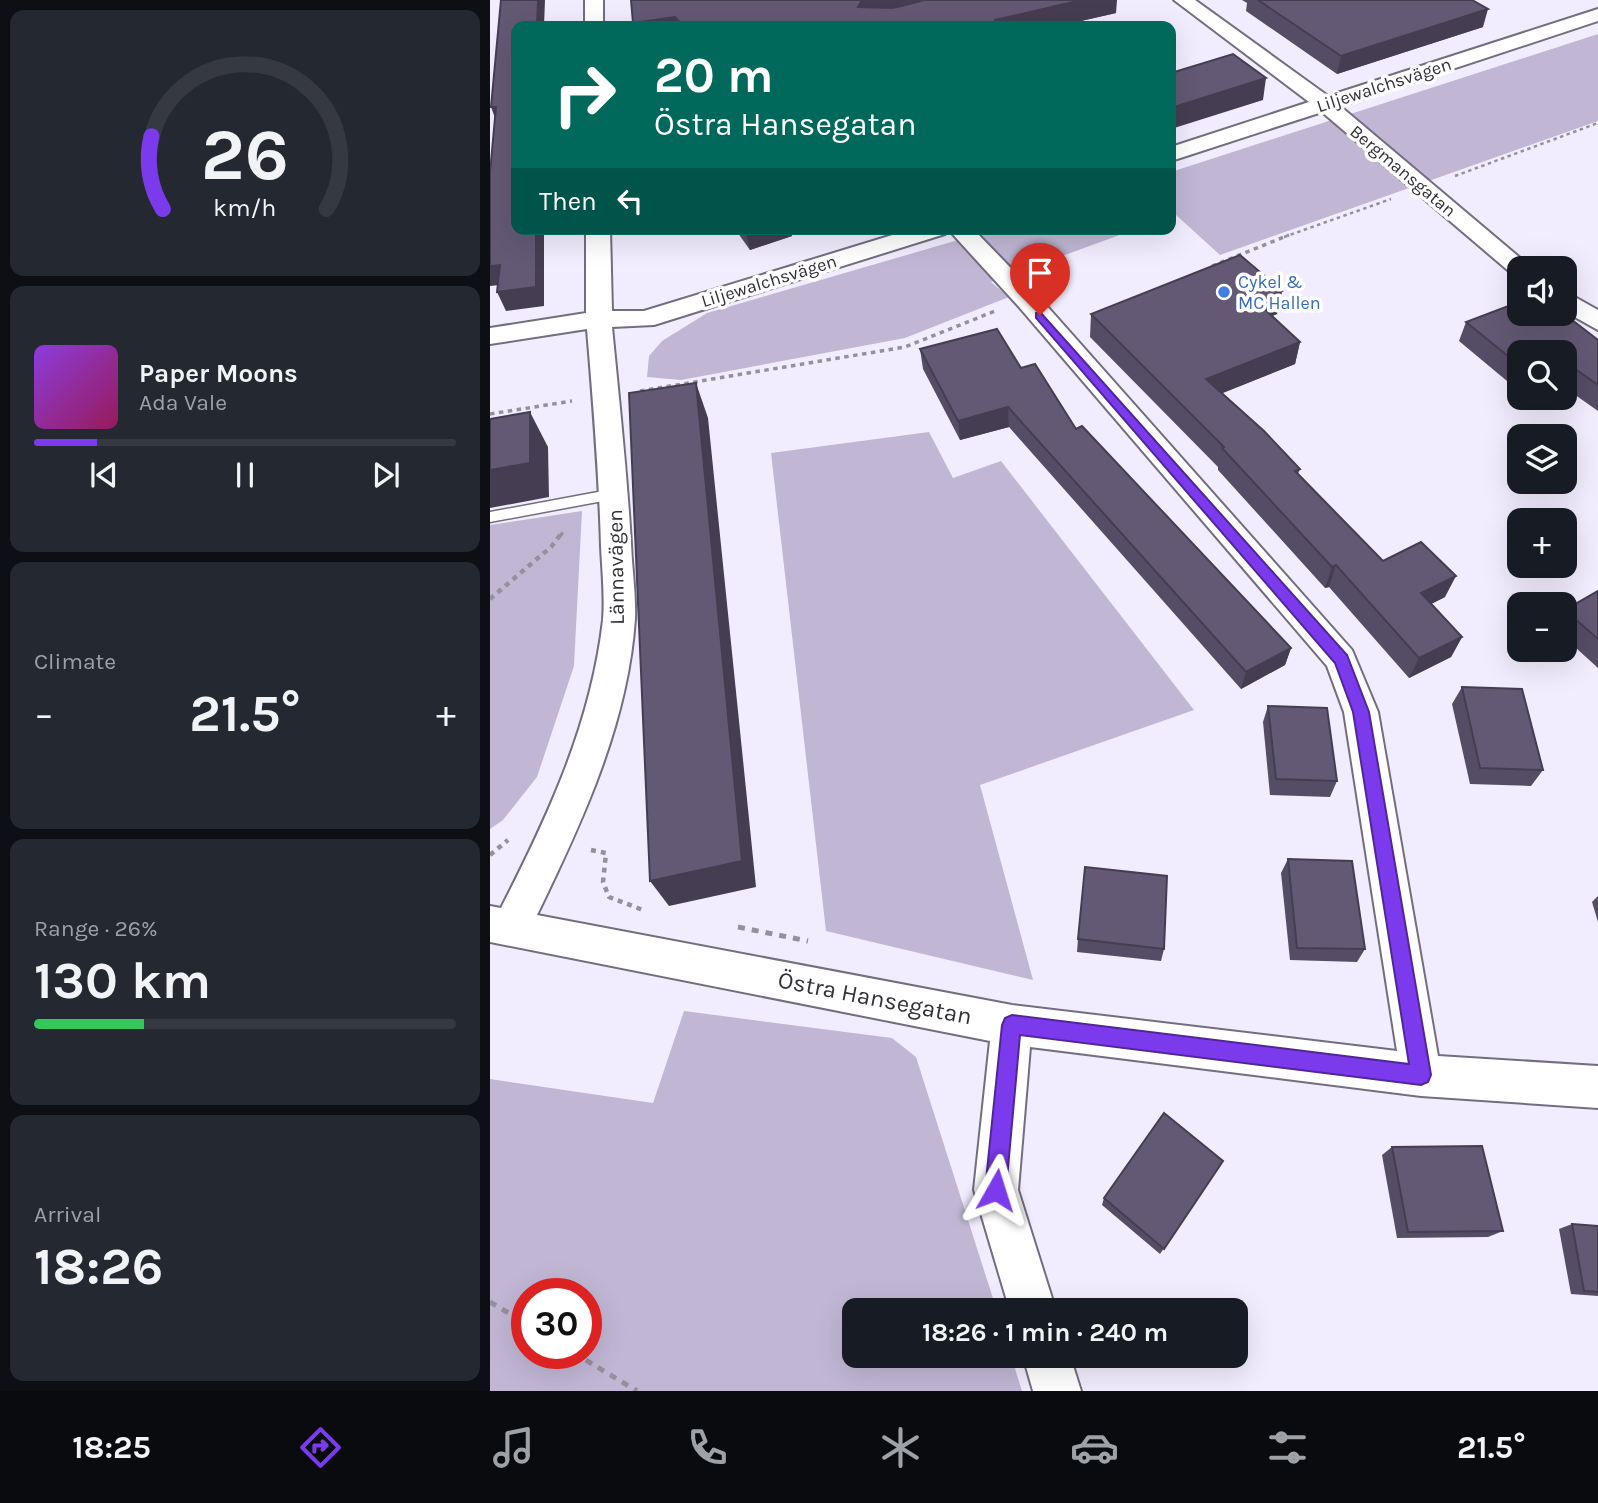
<!DOCTYPE html>
<html lang="en">
<head>
<meta charset="utf-8">
<style>
  :root { --surface:#171b24; --page:#242831; --text:#f1f3f6; --muted:#9ea1a6; --line:#363941; --accent:#7c3aed }
  body { margin:0; font-family:Karla,sans-serif; background:var(--page); color:var(--text); height:100vh; display:flex; flex-direction:column; font-size:26px; white-space:nowrap }
  * { box-sizing:border-box; margin:0 }
  p { font-size:23px; color:var(--muted) }
  .icon { flex:none; width:38px; height:38px; fill:none; stroke:currentColor; stroke-width:2; stroke-linecap:round; stroke-linejoin:round }
  .map { position:relative; flex:1; overflow:hidden }
  .side { display:flex; flex-direction:column; gap:10px; padding:10px; background:#0d0f14; width:490px }
  .side>* { flex:none }
  .guide { position:absolute; left:21px; top:21px; width:665px; height:214px; border-radius:14px; box-shadow:0 7px 28px #0002; background:#00695c; color:#fff; overflow:hidden }
  .tools { position:absolute; left:1017px; top:256px; display:grid; gap:14px }
  .tools a { display:grid; place-items:center; width:70px; height:70px; border-radius:14px; background:var(--surface); box-shadow:0 7px 28px #0002; font-size:35px }
  .speed { position:absolute; left:21px; top:1278px; display:flex; gap:14px; font-size:35px; font-weight:700; text-align:center }
  .speed>* { display:grid; place-content:center; width:91px; height:91px; border-radius:50%; background:var(--surface); box-shadow:0 7px 28px #0002; line-height:1 }
  .speed .limit { border:10px solid #d22; background:#fff; color:#111 }
  .pin { position:absolute; display:grid; place-items:center; width:60px; height:60px; color:#fff; margin:-72px -30px; border-radius:50% 50% 50% 0; rotate:-45deg; box-shadow:0 0 7px #0007 }
  .pin .icon { rotate:45deg }
  .me { position:absolute; width:77px; margin:-38px; rotate:6deg; stroke-linejoin:round; filter:drop-shadow(0 0 5px #0008) }
  .turn { display:flex; align-items:center; gap:24px; height:147px; padding:0 28px; font-size:32px }
  .turn .icon { width:91px; height:91px; stroke-width:2.5 }
  .turn b { display:block; font-size:49px; line-height:60px }
  .then { display:flex; align-items:center; height:66px; padding:0 28px; background:#0003; gap:14px; font-size:26px }
  .big { font-size:52px; font-weight:700; line-height:1.1 }
  .side .card { flex:1; display:flex; flex-direction:column; justify-content:center; gap:10px; min-width:0; padding:0 24px; border-radius:14px; background:var(--page) }
  .side .dial { align-items:center; gap:0 }
  .dial svg { height:182px; overflow:visible; fill:none; stroke:var(--line); stroke-width:7; stroke-linecap:round; text-anchor:middle }
  .dial text { fill:var(--text); stroke:none }
  .song { display:flex; align-items:center; gap:21px }
  .cover { width:84px; height:84px; border-radius:10px; background:linear-gradient(135deg,hsl(270 70% 55%),hsl(330 70% 35%)) }
  .played { height:7px; border-radius:4px; background:linear-gradient(90deg,var(--accent) 15%,var(--line) 15%) }
  .keys { display:flex; justify-content:space-around; direction:ltr }
  .heat { display:flex; justify-content:space-between; align-items:center; font-size:38px; direction:ltr }
  .charge { height:10px; border-radius:5px; background:linear-gradient(90deg,#34c759 26%,var(--line) 0) }
  .trip { position:absolute; left:352px; top:1298px; width:406px; height:70px; border-radius:14px; background:var(--surface); box-shadow:0 7px 28px #0002; font-weight:700; line-height:70px; text-align:center }
  .tab-bar { display:flex; height:112px; justify-content:space-around; align-items:center; background:#090b0e; color:var(--muted) }
  .tab-bar .icon { width:49px; height:49px }
  .tab-bar .current { color:var(--accent) }
  .tab-bar b { font-size:32px; color:var(--text) }
  main { display:flex; flex:1; min-height:0 }
  .map>svg:first-child { display:block }
  .green { fill:#c1b7d5; fill-rule:evenodd }
  .lines { fill:none; stroke-linecap:round; stroke-linejoin:round }
  .lane-casing { stroke:#736d80; stroke-width:3 }
  .street-casing { stroke:#736d80; stroke-width:4 }
  .path-far3 { stroke:#94909c; stroke-width:2.5; stroke-dasharray:3.5 3.5; stroke-linecap:butt }
  .path-far2 { stroke:#94909c; stroke-width:3.5; stroke-dasharray:4.5 4.5; stroke-linecap:butt }
  .path-far1 { stroke:#94909c; stroke-width:4.5; stroke-dasharray:5 5; stroke-linecap:butt }
  .path { stroke:#94909c; stroke-width:5; stroke-dasharray:7 7; stroke-linecap:butt }
  .lane { fill:#fff; fill-rule:evenodd }
  .street { fill:#fff; fill-rule:evenodd }
  .wall { fill:#554d65 }
  .shaded-wall { fill:#453e52 }
  .building { fill:#635975; stroke:#453e52; stroke-width:2 }
  .route { fill:#7c3aed; stroke:#51269a; stroke-width:2 }
  .shop-dot { fill:#3f7fe0; stroke:#fff; stroke-width:2.5 }
  .labels { text-anchor:middle; stroke-width:7; stroke-linejoin:round; paint-order:stroke }
  .far-street-label { font-size:18px; fill:#333038; stroke:#fff }
  .far-shop-label { font-size:18px; fill:#366cbe; stroke:#fff; text-anchor:start }
  .street-label { font-size:21px; fill:#333038; stroke:#fff }
  .near-street-label { font-size:24px; fill:#333038; stroke:#fff }
</style>
</head>
<body>
<main>
<section class="side">
<div class="card dial"><svg viewBox="0 0 100 80">
<path d="M14 69A42 42 0 1 1 86 69"/>
<path d="M14 69A42 42 0 0 1 9 37" stroke="#7c3aed"/>
<text x="50" y="56" font-size="32" font-weight="700">26</text>
<text x="50" y="72" font-size="11">km/h</text>
</svg></div>
<div class="card">
<div class="song"><i class="cover"></i><div><b>Paper Moons</b><p>Ada Vale</p></div></div>
<div class="played"></div>
<div class="keys"><svg class="icon" aria-label="previous" viewBox="0 0 24 24"><path d="M18 5L8 12l10 7zM5 5v14"/></svg><svg class="icon" aria-label="pause" viewBox="0 0 24 24"><path d="M8 5v14M16 5v14"/></svg><svg class="icon" aria-label="next" viewBox="0 0 24 24"><path d="M6 5l10 7-10 7zM19 5v14"/></svg></div>
</div>
<div class="card"><p>Climate</p>
<div class="heat"><a>−</a><b class="big">21.5°</b><a>+</a></div>
</div>
<div class="card"><p>Range · 26%</p><b class="big">130 km</b><div class="charge"></div></div>
<div class="card"><p>Arrival</p><b class="big">18:26</b></div>
</section>
<div class="map">
<svg width="1108" height="1391" viewBox="0 0 1108 1391">
  <rect width="100%" height="100%" fill="#f2edfe"/>
  <g class="green">
    <polygon points="1108,34 1108,121 730,255 686,215 681,217 681,172"/>
    <polygon points="506,229 646,229 501,282 519,297 415,338 191,380 157,377 159,356 172,341 217,313"/>
    <polygon points="439,432 463,478 511,461 704,710 490,785 543,980 336,931 281,453"/>
    <polygon points="92,511 84,666 47,777 13,820 0,829 0,525"/>
    <path d="M194,1011L402,1038L426,1057L507,1311H364V1356H521L532,1391H0V1079L163,1103ZM37,1293H96V1353H37Z"/>
  </g>
  <g class="lines">
    <defs>
      <polygon id="lane" points="124,489 131,494 129,498 0,522 0,512"/>
      <g id="street">
        <rect x="95" y="0" width="18" height="26"/>
        <polygon points="684,0 705,0 838,96 1108,9 1108,21 850,106 1042,268 1029,268 1029,275 1021,273 832,112 681,161 681,147 819,102"/>
        <path d="M96,229H120L122,311H154L422,229H483L548,296L862,650L888,712L948,1056L1108,1066V1108L931,1096L540,1047L528,1190L566,1311H520L484,1190L500,1041L0,942V906L11,908C58,816 101,724 113,620C115,596 112,570 111,546C109,473 103,401 97,329L0,344V328L96,313ZM458,229L530,308L837,666L854,712L907,1051L522,1005L47,915C92,822 138,724 145,619C146,594 142,569 141,544C137,472 129,399 122,327L164,325L455,234Z"/>
        <polygon points="1074,291 1108,310 1108,330 1074,311"/>
        <polygon points="533,1356 580,1356 591,1391 543,1391"/>
      </g>
    </defs>
    <use href="#lane" class="lane-casing"/>
    <use href="#street" class="street-casing"/>
    <g class="path-far3">
      <polyline points="965,176 1108,123"/>
      <polyline points="794,237 901,199"/>
    </g>
    <g class="path-far2">
      <polyline points="722,266 799,235"/>
      <polyline points="150,391 415,347 505,311"/>
      <polyline points="0,414 82,401"/>
      <polyline points="70,536 74,531"/>
    </g>
    <g class="path-far1">
      <polyline points="0,599 61,547 71,534"/>
      <polyline points="101,850 116,853 113,882 119,897 153,910"/>
      <polyline points="0,855 18,840"/>
    </g>
    <g class="path">
      <polyline points="248,927 318,941"/>
      <polyline points="0,1302 37,1324"/>
      <polyline points="84,1353 147,1391"/>
    </g>
    <use href="#lane" class="lane"/>
    <use href="#street" class="street"/>
  </g>
  <g class="wall">
    <polygon points="141,0 626,13 569,26 144,26"/>
    <polygon points="752,0 982,0 993,27 847,74 756,11 757,3"/>
    <polygon points="245,229 301,229 302,236 260,250"/>
    <polygon points="792,291 787,314 782,316 810,342 805,364 732,393 810,469 808,474 893,561 955,597 941,604 972,637 961,657 919,678 839,587 835,588 728,470 728,467 600,337 601,314"/>
    <polygon points="976,322 1108,340 1108,411 1074,387 1074,352 1029,352 1029,391 969,341"/>
    <polygon points="430,349 531,368 586,429 801,648 795,665 751,689 519,427 470,440 433,369"/>
    <polygon points="1108,591 1108,668 1074,637 1075,610"/>
    <polygon points="972,687 1053,770 1041,786 980,784 962,704"/>
    <polygon points="778,706 847,781 840,797 780,795 773,722"/>
    <polygon points="798,859 875,949 867,962 800,960 791,873"/>
    <polygon points="1108,896 1108,922 1102,902"/>
    <polygon points="588,939 674,949 671,961 587,952"/>
    <polygon points="902,1147 1013,1231 998,1237 907,1238 892,1155"/>
    <polygon points="733,1161 670,1254 612,1205 614,1198"/>
    <polygon points="1082,1224 1108,1226 1108,1296 1081,1294 1069,1229"/>
  </g>
  <g class="shaded-wall">
    <polygon points="48,0 55,0 54,26 47,26"/>
    <polygon points="372,0 453,0 375,19 368,7"/>
    <polygon points="592,0 627,0 626,13 569,26 494,26 505,20"/>
    <polygon points="998,9 993,27 847,74 851,56"/>
    <polygon points="185,17 188,26 144,26 143,23"/>
    <polygon points="776,78 773,100 681,129 681,108"/>
    <polygon points="1,107 6,107 8,126"/>
    <polygon points="46,229 54,229 54,306 16,311 7,292"/>
    <polygon points="255,229 301,229 302,236 260,250"/>
    <polygon points="10,265 19,284 0,286 0,266"/>
    <polygon points="792,291 787,314 762,324 767,302"/>
    <polygon points="810,342 805,364 713,401 716,379"/>
    <polygon points="206,383 218,418 266,887 179,906 160,881"/>
    <polygon points="518,407 519,427 470,440 468,421"/>
    <polygon points="40,412 58,447 59,497 0,508 0,470"/>
    <polygon points="846,565 839,587 835,588 842,567"/>
    <polygon points="966,576 955,597 921,614 931,593"/>
    <polygon points="972,637 961,657 919,678 929,658"/>
    <polygon points="801,648 795,665 751,689 756,672"/>
  </g>
  <g class="building">
    <polygon points="11,0 48,0 47,25 51,24 51,26 26,26 26,229 46,229 46,287 7,292 10,265 0,266 0,173 6,107 1,107"/>
    <polygon points="141,0 372,0 368,7 403,8 435,0 592,0 505,20 507,23 493,26 193,26 185,17 143,23"/>
    <polygon points="768,0 982,0 998,9 851,56"/>
    <polygon points="743,54 776,78 681,108 681,73"/>
    <polygon points="750,255 792,291 767,302 810,342 716,379 774,431 810,469 805,471 893,561 931,542 966,576 931,593 972,637 929,658 846,565 842,567 732,448 734,447 601,314"/>
    <polygon points="1029,302 1029,313 1073,313 1108,340 1108,385 1074,361 1074,352 1029,352 1029,365 976,322"/>
    <polygon points="507,329 531,368 545,364 586,429 592,426 801,648 756,672 518,407 468,421 430,349"/>
    <polygon points="206,383 252,861 160,881 139,393"/>
    <polygon points="40,412 40,463 0,470 0,419"/>
    <polygon points="1108,591 1108,639 1075,610"/>
    <polygon points="972,687 1032,689 1053,770 990,768"/>
    <polygon points="778,706 837,708 847,781 786,779"/>
    <polygon points="798,859 862,861 875,949 807,948"/>
    <polygon points="595,867 677,876 674,949 588,939"/>
    <polygon points="674,1113 733,1161 674,1249 614,1198"/>
    <polygon points="992,1146 1013,1231 918,1232 902,1147"/>
    <polygon points="1082,1224 1108,1226 1108,1292 1094,1291"/>
    <polygon points="689,1303 691,1311 665,1311"/>
  </g>
  <polygon class="route" points="550,312 857,655 879,712 941,1075 938,1082 931,1085 530,1035 516,1190 513,1197 506,1200 498,1197 495,1190 512,1025 515,1018 522,1015 919,1064 863,712 845,663 546,318 546,313"/>
  <circle class="shop-dot" cx="734" cy="292" r="7"/>
  <g class="labels">
    <g class="far-street-label">
      <text transform="translate(894 85) rotate(-18)" y="6">Liljewalchsvägen</text>
      <text transform="translate(913 171) rotate(40)" y="6">Bergmansgatan</text>
      <text transform="translate(279 281) rotate(-17)" y="6">Liljewalchsvägen</text>
    </g>
    <g class="far-shop-label">
      <text x="748" y="288">Cykel &amp;<tspan x="748" dy="21">MC Hallen</tspan></text>
    </g>
    <g class="street-label">
      <text transform="translate(126 567) rotate(-91)" y="7">Lännavägen</text>
    </g>
    <g class="near-street-label">
      <text transform="translate(385 998) rotate(11)" y="8">Östra Hansegatan</text>
    </g>
  </g>
</svg>
<div class="tools">
<a><svg class="icon" aria-label="sound" viewBox="0 0 24 24"><path d="M4 9h4l5-4v14l-5-4H4zM17 9q2 3 0 6"/></svg></a>
<a><svg class="icon" aria-label="search" viewBox="0 0 24 24"><circle cx="10" cy="10" r="6"/><path d="M15 15l6 6"/></svg></a>
<a><svg class="icon" aria-label="layers" viewBox="0 0 24 24"><path d="M12 4l9 5-9 5-9-5zM3 14l9 5 9-5"/></svg></a>
<a>+</a>
<a>−</a>
</div>
<div class="speed"><div class="limit">30</div></div>
<div class="pin" style="left:550px;top:315px;background:#d93025"><svg class="icon" aria-label="arrive" viewBox="0 0 24 24"><path d="M6 21V4h12l-3 4 3 4H6"/></svg></div>
<svg class="me" style="left:506px;top:1190px" viewBox="-20 -20 40 40"><path d="M0-17L14 15 0 8-14 15z" fill="#7c3aed" stroke="#fff" stroke-width="4"/></svg>
<div class="trip">18:26 · 1 min · 240 m</div>
<div class="guide">
<div class="turn"><svg class="icon" aria-label="right" viewBox="0 0 24 24"><path d="M7 20v-9h11M14 6l5 5-5 5"/></svg><div><b>20 m</b>Östra Hansegatan</div></div>
<div class="then">Then<svg class="icon" aria-label="left" viewBox="0 0 24 24"><path d="M17 20v-9H6M10 6l-5 5 5 5"/></svg></div>
</div>
</div>
</main>
<nav class="tab-bar">
<b>18:25</b>
<svg class="icon current" aria-label="directions" viewBox="0 0 24 24"><path d="M12 3l9 9-9 9-9-9zM9 14v-3h6M13 9l2 2-2 2"/></svg>
<svg class="icon" aria-label="music" viewBox="0 0 24 24"><path d="M9 18V5l10-2v13"/><circle cx="6" cy="18" r="3"/><circle cx="16" cy="16" r="3"/></svg>
<svg class="icon" aria-label="phone" viewBox="0 0 24 24"><path d="M5 4h4l2 5-3 2q2 4 5 5l2-3 5 2v4C11 20 4 13 5 4z"/></svg>
<svg class="icon" aria-label="climate" viewBox="0 0 24 24"><path d="M12 3v18M4 7l16 10M4 17L20 7"/></svg>
<svg class="icon" aria-label="car" viewBox="0 0 24 24"><path d="M5 17H2v-5l4-1 3-4h7l3 4 3 1v5h-3M9 17h6M6 11h13"/><circle cx="7" cy="17" r="2"/><circle cx="17" cy="17" r="2"/></svg>
<svg class="icon" aria-label="filters" viewBox="0 0 24 24"><path d="M4 7h16M4 17h16"/><circle cx="9" cy="7" r="2"/><circle cx="15" cy="17" r="2"/></svg>
<b>21.5°</b>
</nav>
</body>
</html>
